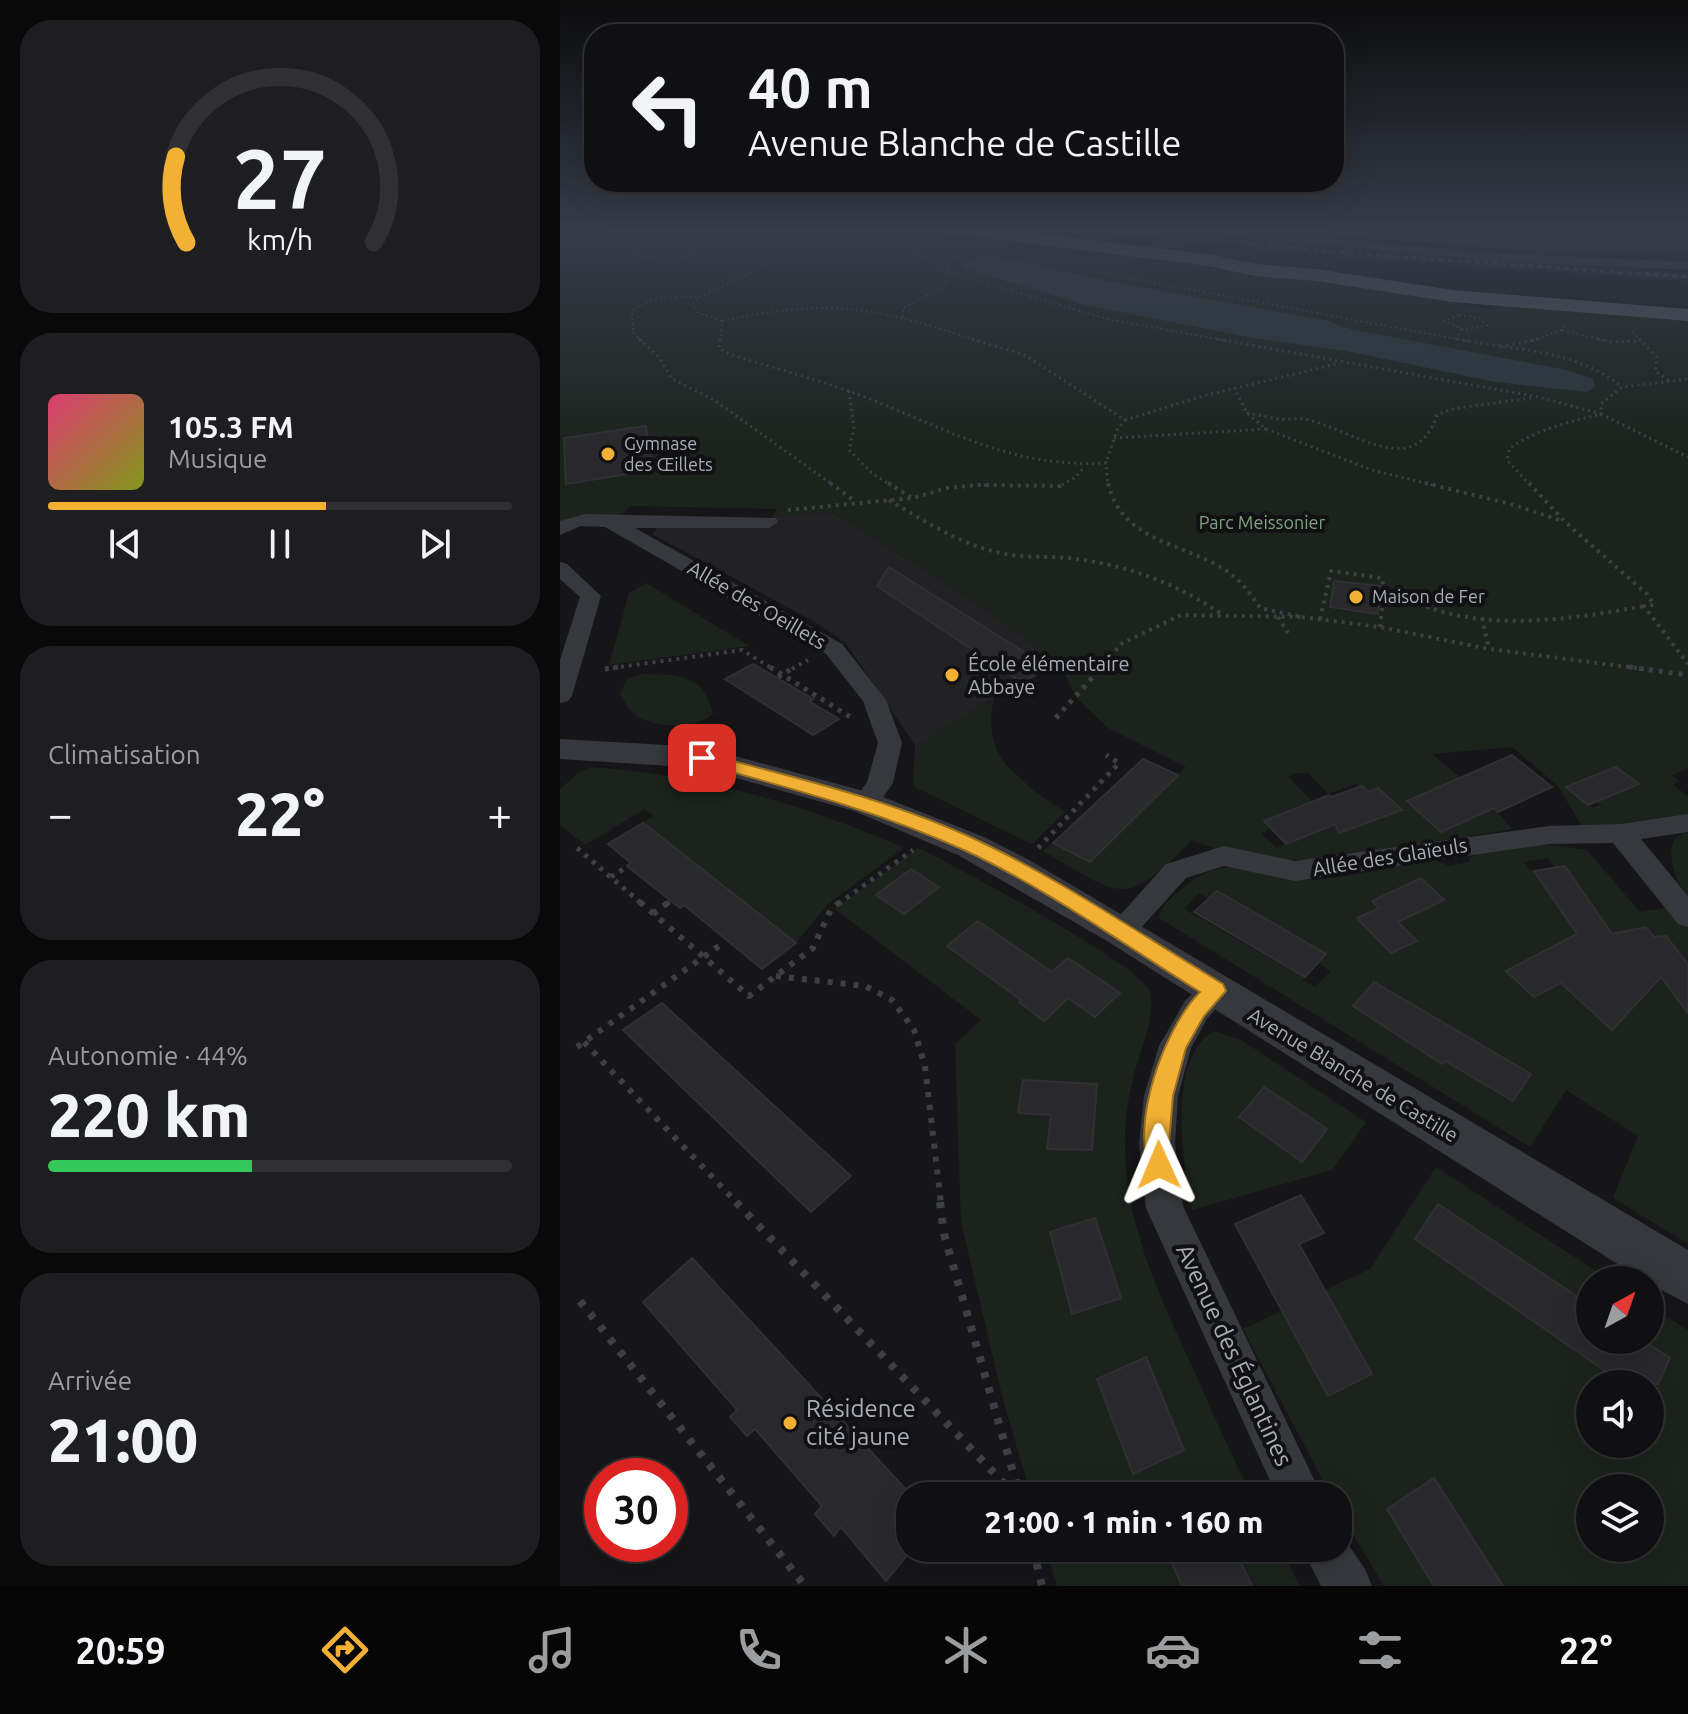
<!DOCTYPE html>
<html lang="fr">
<head>
<meta charset="utf-8">
<style>
  :root { --surface:#101012; --page:#1e1e20; --text:#f1f3f6; --muted:#9c9d9f; --line:#303032; --accent:#f2b134 }
  body { margin:0; font-family:Ubuntu,sans-serif; background:var(--page); color:var(--text); height:100vh; display:flex; flex-direction:column; font-size:30px; white-space:nowrap }
  * { box-sizing:border-box; margin:0 }
  p { font-size:26px; color:var(--muted) }
  .icon { flex:none; width:44px; height:44px; fill:none; stroke:currentColor; stroke-width:2; stroke-linecap:round; stroke-linejoin:round }
  .map { position:relative; flex:1; overflow:hidden }
  .panel { display:flex; flex-direction:column; gap:20px; padding:20px; background:#09090a; width:560px }
  .panel>* { flex:none }
  .hud { position:absolute; left:24px; top:24px; width:760px; height:168px; border-radius:32px; box-shadow:0 8px 32px #0002,0 0 0 2px var(--line); background:#101012; color:var(--text); overflow:hidden }
  .needle { width:52px; rotate:40deg }
  .controls { position:absolute; left:1016px; top:1266px; display:grid; gap:16px }
  .controls a { display:grid; place-items:center; width:88px; height:88px; border-radius:50%; background:var(--surface); box-shadow:0 8px 32px #0002,0 0 0 2px var(--line); font-size:40px }
  .speed { position:absolute; left:24px; top:1458px; display:flex; gap:16px; font-size:40px; font-weight:700; text-align:center }
  .speed>* { display:grid; place-content:center; width:104px; height:104px; border-radius:50%; background:var(--surface); box-shadow:0 8px 32px #0002,0 0 0 2px var(--line); line-height:1 }
  .speed .limit { border:12px solid #d22; background:#fff; color:#111 }
  .pin { position:absolute; display:grid; place-items:center; width:68px; height:68px; color:#fff; margin:-34px; border-radius:16px; box-shadow:0 4px 12px #0006 }
  .me { position:absolute; width:88px; margin:-44px; rotate:359deg; stroke-linejoin:round; filter:drop-shadow(0 0 6px #0008) }
  .turn { display:flex; align-items:center; gap:28px; height:168px; padding:0 32px; font-size:36px }
  .turn .icon { width:104px; height:104px; stroke-width:2.5 }
  .turn b { display:block; font-size:56px; line-height:68px }
  .big { font-size:60px; font-weight:800; line-height:1.1 }
  .panel .card { flex:1; display:flex; flex-direction:column; justify-content:center; gap:12px; min-width:0; padding:0 28px; border-radius:32px; background:var(--page) }
  .panel .dial { align-items:center; gap:0 }
  .dial svg { height:208px; overflow:visible; fill:none; stroke:var(--line); stroke-width:7; stroke-linecap:round; text-anchor:middle }
  .dial text { fill:var(--text); stroke:none }
  .song { display:flex; align-items:center; gap:24px }
  .cover { width:96px; height:96px; border-radius:12px; background:linear-gradient(135deg,hsl(340 70% 55%),hsl(70 70% 35%)) }
  .played { height:8px; border-radius:4px; background:linear-gradient(90deg,var(--accent) 60%,var(--line) 60%) }
  .keys { display:flex; justify-content:space-around; direction:ltr }
  .heat { display:flex; justify-content:space-between; align-items:center; font-size:44px; direction:ltr }
  .charge { height:12px; border-radius:6px; background:linear-gradient(90deg,#34c759 44%,var(--line) 0) }
  .trip { position:absolute; left:336px; top:1482px; width:456px; height:80px; border-radius:32px; background:var(--surface); box-shadow:0 8px 32px #0002,0 0 0 2px var(--line); font-weight:800; line-height:80px; text-align:center }
  .tab-bar { display:flex; height:128px; justify-content:space-around; align-items:center; background:#060607; color:var(--muted) }
  .tab-bar .icon { width:56px; height:56px }
  .tab-bar .current { color:var(--accent) }
  .tab-bar b { font-size:36px; color:var(--text) }
  main { display:flex; flex:1; min-height:0 }
  .map>svg:first-child { display:block }
  .built { fill:#222225 }
  .green { fill:#1c231d; fill-rule:evenodd }
  .water { fill:#2c353c }
  .building { fill:#29292c; stroke:#303034; stroke-width:2 }
  .lines { fill:none; stroke-linecap:round; stroke-linejoin:round }
  .path-far5 { stroke:#3d3f44; stroke-width:2; stroke-dasharray:2 3; stroke-linecap:butt }
  .path-far4 { stroke:#3d3f44; stroke-width:3; stroke-dasharray:2 4; stroke-linecap:butt }
  .path-far3 { stroke:#3d3f44; stroke-width:4; stroke-dasharray:3 5; stroke-linecap:butt }
  .path-far2 { stroke:#3d3f44; stroke-width:5; stroke-dasharray:4 6; stroke-linecap:butt }
  .path-far1 { stroke:#3d3f44; stroke-width:6; stroke-dasharray:5 8; stroke-linecap:butt }
  .path { stroke:#3d3f44; stroke-width:8; stroke-dasharray:6 10; stroke-linecap:butt }
  .minor { fill:#37383d; fill-rule:evenodd }
  .tertiary { fill:#37383d; fill-rule:evenodd }
  .primary { fill:#53555c; fill-rule:evenodd }
  .rail { stroke:#4a4c52; stroke-width:3; stroke-dasharray:5 4; stroke-linecap:butt }
  .route { fill:#f2b134; stroke:#9d7322; stroke-width:2 }
  .poi-dot { fill:#f2b134; stroke:#111113; stroke-width:3 }
  .labels { text-anchor:middle; stroke-width:8; stroke-linejoin:round; paint-order:stroke }
  .far-poi-label { font-size:18px; fill:#a8adb8; stroke:#111113; text-anchor:start }
  .far-park-label { font-size:18px; fill:#7fa381; stroke:#111113 }
  .street-label { font-size:20px; fill:#a8adb8; stroke:#111113 }
  .poi-label { font-size:20px; fill:#a8adb8; stroke:#111113; text-anchor:start }
  .near-street-label { font-size:24px; fill:#a8adb8; stroke:#111113 }
  .near-poi-label { font-size:24px; fill:#a8adb8; stroke:#111113; text-anchor:start }
</style>
</head>
<body>
<main>
<section class="panel">
<div class="card dial"><svg viewBox="0 0 100 80">
<path d="M14 69A42 42 0 1 1 86 69"/>
<path d="M14 69A42 42 0 0 1 10 36" stroke="#f2b134"/>
<text x="50" y="56" font-size="32" font-weight="700">27</text>
<text x="50" y="72" font-size="11">km/h</text>
</svg></div>
<div class="card">
<div class="song"><i class="cover"></i><div><b>105.3 FM</b><p>Musique</p></div></div>
<div class="played"></div>
<div class="keys"><svg class="icon" aria-label="previous" viewBox="0 0 24 24"><path d="M18 5L8 12l10 7zM5 5v14"/></svg><svg class="icon" aria-label="pause" viewBox="0 0 24 24"><path d="M8 5v14M16 5v14"/></svg><svg class="icon" aria-label="next" viewBox="0 0 24 24"><path d="M6 5l10 7-10 7zM19 5v14"/></svg></div>
</div>
<div class="card"><p>Climatisation</p>
<div class="heat"><a>−</a><b class="big">22°</b><a>+</a></div>
</div>
<div class="card"><p>Autonomie · 44%</p><b class="big">220 km</b><div class="charge"></div></div>
<div class="card"><p>Arrivée</p><b class="big">21:00</b></div>
</section>
<div class="map">
<svg width="1128" height="1586" viewBox="0 0 1128 1586">
  <rect width="100%" height="100%" fill="#161618"/>
  <g class="built">
    <polygon points="485,227 552,227 879,256 1128,272 1128,281 764,256"/>
    <polygon points="272,512 392,587 498,661 434,697 430,717 431,742 446,765 475,792 505,812 472,844 353,786 355,745 285,642 253,621 92,534 100,525 206,527 213,516"/>
  </g>
  <g class="green">
    <path d="M0,227H346L890,300C901,308 927,311 940,305L1128,318V768L1112,775L1120,781L1113,785L1128,796V815L1023,828L998,786L952,747L873,754L934,808L952,829C849,846 733,883 632,840C563,911 562,896 483,851L493,843L531,862L626,767L548,728L517,698L498,661L392,587L272,512L213,516L217,509L70,506L60,517L0,522ZM1056,767L1078,783L1036,801L1040,805L1033,808L1014,794L1015,783ZM736,773H748L768,794L795,784L808,792L819,788L834,803L771,821L723,841L725,844L716,848L701,833L711,828L704,820L752,801L728,777Z"/>
    <polygon points="645,228 870,248 870,244 1042,251 1046,257 828,246"/>
    <polygon points="86,583 189,646 49,665 69,593"/>
    <path d="M80,674C116,675 144,672 153,714C134,730 97,729 75,715C69,711 64,700 60,694L67,679Z"/>
    <path d="M434,697C420,759 459,782 505,812L472,844L353,786L356,745Z"/>
    <path d="M32,767C142,775 244,804 344,848L267,905L236,943L83,823L93,816L85,809L25,845L0,825V789L18,773Z"/>
    <path d="M1124,833H1128V897C1117,881 1106,860 1114,840Z"/>
    <path d="M976,843L1027,850L1080,912L1112,907L1128,928V964L1106,936L1075,942L1128,1013V1244L1053,1198L1078,1136L1006,1090L970,1147L599,918C600,905 611,898 620,890C671,845 699,883 755,879C792,877 829,867 866,861L875,860L889,866L910,862V858L916,854ZM988,858L995,868L1005,916L973,870H970L964,862ZM861,878L884,900L838,922L856,940L837,950L819,931L797,918L819,908L812,900ZM657,891L765,954L758,963L771,971L755,987L743,980L745,978L624,909L639,893L649,899ZM995,945L1068,1012L1053,1030L1001,983L974,997L946,971ZM814,982L970,1073V1074L885,1061L881,1063L794,1006Z"/>
    <path d="M358,848C392,864 580,965 589,990C598,1016 578,1053 573,1079C568,1098 565,1119 565,1139C563,1223 602,1301 636,1375C654,1416 672,1457 692,1496H471L442,1396L401,1222L395,1044L421,1020L275,909ZM351,869L378,887L344,914L317,894ZM508,958L560,993L535,1017L508,998L484,1020L460,1002ZM537,1084L532,1150L487,1149L491,1115ZM535,1219L561,1298L513,1314L490,1232ZM586,1358L624,1450L573,1474Z"/>
    <path d="M655,1031L681,1040L806,1122L772,1170L632,1210C623,1168 606,1054 655,1031ZM704,1087L767,1129L743,1161L679,1117Z"/>
    <path d="M876,1167L1050,1280H1030V1305L1023,1300L1002,1340L1064,1384H1030V1444H1090V1402L1110,1358L1083,1340H1090V1306L1128,1330V1586H934L940,1581L873,1479L874,1586H824L778,1509V1496H771L683,1329L722,1311L768,1396L812,1375L765,1290L810,1269ZM879,1204L996,1282L975,1323L855,1239ZM1030,1488H1090V1548H1030Z"/>
    <polygon points="486,1548 605,1548 622,1586 497,1586"/>
    <polygon points="674,1548 720,1548 740,1586 692,1586"/>
  </g>
  <g class="water">
    <polygon points="668,227 1128,228 1128,252 937,248"/>
    <polygon points="430,255 547,281 768,321 790,329 1007,370 1033,379 1035,387 1027,392 935,382 787,351 699,339 525,305 402,267 412,259"/>
  </g>
  <g class="building">
    <polygon points="86,426 93,470 6,484 4,438"/>
    <polygon points="329,567 453,645 488,668 462,683 317,586"/>
    <polygon points="774,581 821,586 818,614 770,607"/>
    <polygon points="193,664 253,699 249,701 279,719 253,735 165,679"/>
    <polygon points="952,755 992,787 938,812 934,808 881,832 847,801"/>
    <polygon points="583,759 618,775 530,862 493,843"/>
    <polygon points="1056,767 1079,784 1028,805 1006,787"/>
    <polygon points="802,786 808,792 818,788 842,810 779,833 775,824 726,844 704,821 769,795 771,797"/>
    <polygon points="83,823 100,836 236,943 202,969 124,905 120,908 67,866 71,863 48,844"/>
    <polygon points="1005,866 1052,934 1086,927 1094,937 1106,936 1128,964 1128,1013 1101,977 1052,1030 1001,983 974,997 946,971 1017,934 974,871"/>
    <polygon points="351,869 379,887 344,914 316,895"/>
    <polygon points="861,878 884,900 838,922 857,941 831,953 797,918 819,908 812,901"/>
    <polygon points="657,891 694,912 766,954 745,977 634,912"/>
    <polygon points="418,921 492,972 508,958 560,993 535,1017 508,998 484,1021 459,1002 461,1000 387,946"/>
    <polygon points="814,982 971,1074 953,1101 885,1061 882,1064 793,1006"/>
    <polygon points="102,1003 291,1176 251,1212 63,1030"/>
    <polygon points="463,1080 537,1084 532,1150 487,1149 491,1115 458,1113"/>
    <polygon points="704,1087 767,1129 742,1162 679,1117"/>
    <polygon points="741,1195 764,1233 739,1244 812,1374 768,1396 675,1224"/>
    <polygon points="878,1204 1030,1305 1030,1340 1083,1340 1110,1358 1098,1384 1064,1384 855,1239"/>
    <polygon points="535,1218 561,1298 512,1314 490,1232"/>
    <polygon points="132,1258 350,1494 350,1552 326,1581 281,1527 274,1536 255,1514 262,1506 195,1429 187,1436 170,1417 177,1410 83,1302"/>
    <polygon points="586,1357 624,1450 573,1474 537,1379"/>
    <polygon points="874,1478 943,1586 874,1586 827,1509"/>
    <polygon points="605,1548 674,1548 692,1586 622,1586"/>
  </g>
  <g class="lines">
    <g class="path-far5">
      <polyline points="230,227 339,243 388,272 383,287 343,308 343,318"/>
      <polyline points="129,232 151,238 167,236 155,227"/>
      <polyline points="0,234 103,261 125,258 149,238"/>
      <polyline points="339,243 365,245"/>
      <polyline points="404,253 388,260 388,272 547,319 668,341"/>
      <polyline points="525,270 897,339"/>
      <polygon points="899,315 919,318 927,325 905,330 884,321"/>
      <path d="M162,321C208,311 257,304 304,311C343,316 381,329 418,341"/>
      <polyline points="901,329 897,339 908,341"/>
      <polyline points="1002,330 1046,341"/>
      <polyline points="1072,332 1081,341"/>
      <path d="M82,341L73,333L72,311C91,296 115,296 138,297"/>
      <polyline points="160,341 162,321 137,312 133,305 139,297 275,234"/>
      <polyline points="972,341 1002,330 1005,325"/>
    </g>
    <g class="path-far4">
      <polyline points="79,339 98,356 112,379 154,400 273,485"/>
      <path d="M160,339L159,348L169,354C216,369 264,381 310,399C393,432 453,468 546,463L548,485"/>
      <polyline points="412,339 465,355 565,420 557,430 546,463"/>
      <polyline points="657,339 979,397 1041,414 1041,404 1062,387 1128,379"/>
      <path d="M897,339C953,350 1016,349 1062,387"/>
      <polyline points="1038,339 1051,342 1079,341"/>
      <polyline points="1079,339 1097,357 1095,371 1111,382"/>
      <polyline points="941,347 978,339"/>
      <polyline points="289,391 294,429 289,450 313,474 331,485"/>
      <path d="M687,413C697,415 708,417 718,419C728,420 739,417 749,420C794,431 855,481 877,415L891,409L971,398"/>
      <polyline points="565,420 643,396 780,363"/>
      <polyline points="706,429 812,470 873,485"/>
      <polyline points="554,438 706,429 687,413 674,388"/>
      <polyline points="418,485 429,485"/>
      <polyline points="502,485 516,477 524,467"/>
      <path d="M970,485L947,460L950,448C978,429 1009,422 1041,414L1128,457"/>
    </g>
    <g class="path-far3">
      <polyline points="270,483 296,502"/>
      <polyline points="328,483 351,497"/>
      <polyline points="865,483 954,505 1002,521"/>
      <polyline points="969,483 1004,521 1087,594 1094,605 1084,606 1128,664"/>
      <path d="M329,500C364,521 400,544 440,553C462,558 485,556 508,558C564,564 617,583 663,615"/>
      <polyline points="228,510 353,498 387,488 419,485 500,486 505,483"/>
      <polyline points="718,617 728,633"/>
      <polyline points="742,617 820,627 929,649 1084,669"/>
      <polyline points="922,618 929,649"/>
      <polyline points="760,619 771,571 822,578 824,592"/>
      <path d="M820,627L824,592C849,600 874,611 900,616C961,627 1024,617 1084,606"/>
      <polyline points="45,669 182,650 213,669"/>
      <polyline points="232,669 248,660"/>
      <path d="M540,669L561,644L621,615L742,617L700,608C691,594 681,581 667,571C625,543 561,542 548,483"/>
    </g>
    <g class="path-far2">
      <polyline points="210,667 292,718"/>
      <polyline points="1069,667 1128,675"/>
      <polyline points="45,669 58,667"/>
      <polyline points="218,677 235,667"/>
      <polyline points="496,718 542,667"/>
      <polyline points="17,848 82,904"/>
      <polyline points="478,848 559,763 546,755"/>
      <polyline points="51,877 68,866"/>
      <polyline points="106,904 111,901"/>
      <polyline points="278,904 353,850"/>
    </g>
    <g class="path-far1">
      <polyline points="80,902 189,996 253,948 271,909 280,902"/>
      <polyline points="93,914 109,902"/>
      <polyline points="216,976 305,986 332,1000 354,1030 365,1066 381,1204"/>
      <polyline points="24,1042 178,1204"/>
      <polyline points="17,1047 163,943"/>
    </g>
    <g class="path">
      <polyline points="176,1202 456,1496"/>
      <polyline points="380,1202 384,1234 460,1496"/>
      <polyline points="20,1301 245,1586"/>
      <polyline points="473,1548 482,1586"/>
    </g>
    <g class="minor">
      <polygon points="592,227 632,227 934,253 1128,262 1128,270 934,261 597,230"/>
      <polygon points="25,514 216,518 218,522 209,528 75,528 282,644 326,700 342,743 333,783 315,809 306,812 297,809 293,803 307,782 318,743 303,701 266,654 45,527 21,526 0,535 0,521"/>
      <polygon points="0,562 7,564 41,596 12,696 8,701 0,703 0,660 20,597 0,579"/>
      <polygon points="1128,814 1128,832 1081,839 1128,896 1128,927 1118,924 1053,843 989,844 735,881 664,866 626,878 571,939 561,942 551,939 546,931 606,864 664,846 735,861 989,826 1060,824"/>
      <polygon points="655,978 666,982 671,991 647,1019 631,1048 618,1096 615,1144 623,1206 762,1496 717,1496 586,1208 579,1144 584,1096 599,1046 625,1001 644,982"/>
      <polygon points="778,1530 805,1569 812,1586 761,1586 742,1548 778,1548"/>
    </g>
    <polygon class="tertiary" points="0,739 142,747 318,795 424,837 471,861 1128,1250 1128,1304 1090,1284 1090,1280 1083,1280 547,941 398,855 294,811 141,768 0,759"/>
    <polygon class="primary" points="369,227 420,227 648,254 696,264 756,269 893,290 1128,309 1128,321 893,302 756,281 696,276 648,266 378,232"/>
    <polyline class="rail" points="511,227 787,253 1128,277"/>
  </g>
  <linearGradient id="sky" x2="0" y2="1"><stop stop-color="#0c0c0d"/><stop offset="0.51" stop-color="#363c48"/><stop offset="1" stop-color="#363c48" stop-opacity="0"/></linearGradient>
  <rect width="1128" height="449" fill="url(#sky)"/>
  <path class="route" d="M142,753C237,778 332,800 421,842C505,882 583,936 663,984L666,991L644,1016L626,1048L613,1096L609,1144L612,1165L608,1174L599,1177L591,1174C569,1125 604,1028 640,992C563,944 486,888 404,850C315,810 229,788 136,762L134,758L136,754Z"/>
  <g class="poi-dot">
    <circle cx="48" cy="454" r="8"/>
    <circle cx="796" cy="597" r="8"/>
    <circle cx="392" cy="675" r="8"/>
    <circle cx="230" cy="1423" r="8"/>
  </g>
  <g class="labels">
    <g class="far-poi-label">
      <text x="64" y="450">Gymnase<tspan x="64" dy="21">des Œillets</tspan></text>
      <text x="812" y="603">Maison de Fer</text>
    </g>
    <g class="far-park-label">
      <text x="702" y="529">Parc Meissonier</text>
    </g>
    <g class="street-label">
      <text transform="translate(197 605) rotate(30)" y="7">Allée des Oeillets</text>
      <text transform="translate(830 857) rotate(-9)" y="7">Allée des Glaïeuls</text>
      <text transform="translate(793 1075) rotate(31)" y="7">Avenue Blanche de Castille</text>
    </g>
    <g class="poi-label">
      <text x="408" y="671">École élémentaire<tspan x="408" dy="23">Abbaye</tspan></text>
    </g>
    <g class="near-street-label">
      <text transform="translate(674 1355) rotate(65)" y="8">Avenue des Églantines</text>
    </g>
    <g class="near-poi-label">
      <text x="246" y="1417">Résidence<tspan x="246" dy="28">cité jaune</tspan></text>
    </g>
  </g>
</svg>
<div class="controls">
<a><svg class="needle" viewBox="-14 -14 28 28"><path d="M0-13l5 13h-10z" fill="#e53935"/><path d="M0 13l5-13h-10z" fill="#9c9d9f"/></svg></a>
<a><svg class="icon" aria-label="sound" viewBox="0 0 24 24"><path d="M4 9h4l5-4v14l-5-4H4zM17 9q2 3 0 6"/></svg></a>
<a><svg class="icon" aria-label="layers" viewBox="0 0 24 24"><path d="M12 4l9 5-9 5-9-5zM3 14l9 5 9-5"/></svg></a>
</div>
<div class="speed"><div class="limit">30</div></div>
<div class="pin" style="left:142px;top:758px;background:#d93025"><svg class="icon" aria-label="arrive" viewBox="0 0 24 24"><path d="M6 21V4h12l-3 4 3 4H6"/></svg></div>
<svg class="me" style="left:599px;top:1165px" viewBox="-20 -20 40 40"><path d="M0-17L14 15 0 8-14 15z" fill="#f2b134" stroke="#fff" stroke-width="4"/></svg>
<div class="trip">21:00 · 1 min · 160 m</div>
<div class="hud">
<div class="turn"><svg class="icon" aria-label="left" viewBox="0 0 24 24"><path d="M17 20v-9H6M10 6l-5 5 5 5"/></svg><div><b>40 m</b>Avenue Blanche de Castille</div></div>
</div>
</div>
</main>
<nav class="tab-bar">
<b>20:59</b>
<svg class="icon current" aria-label="directions" viewBox="0 0 24 24"><path d="M12 3l9 9-9 9-9-9zM9 14v-3h6M13 9l2 2-2 2"/></svg>
<svg class="icon" aria-label="music" viewBox="0 0 24 24"><path d="M9 18V5l10-2v13"/><circle cx="6" cy="18" r="3"/><circle cx="16" cy="16" r="3"/></svg>
<svg class="icon" aria-label="phone" viewBox="0 0 24 24"><path d="M5 4h4l2 5-3 2q2 4 5 5l2-3 5 2v4C11 20 4 13 5 4z"/></svg>
<svg class="icon" aria-label="climate" viewBox="0 0 24 24"><path d="M12 3v18M4 7l16 10M4 17L20 7"/></svg>
<svg class="icon" aria-label="car" viewBox="0 0 24 24"><path d="M5 17H2v-5l4-1 3-4h7l3 4 3 1v5h-3M9 17h6M6 11h13"/><circle cx="7" cy="17" r="2"/><circle cx="17" cy="17" r="2"/></svg>
<svg class="icon" aria-label="filters" viewBox="0 0 24 24"><path d="M4 7h16M4 17h16"/><circle cx="9" cy="7" r="2"/><circle cx="15" cy="17" r="2"/></svg>
<b>22°</b>
</nav>
</body>
</html>
